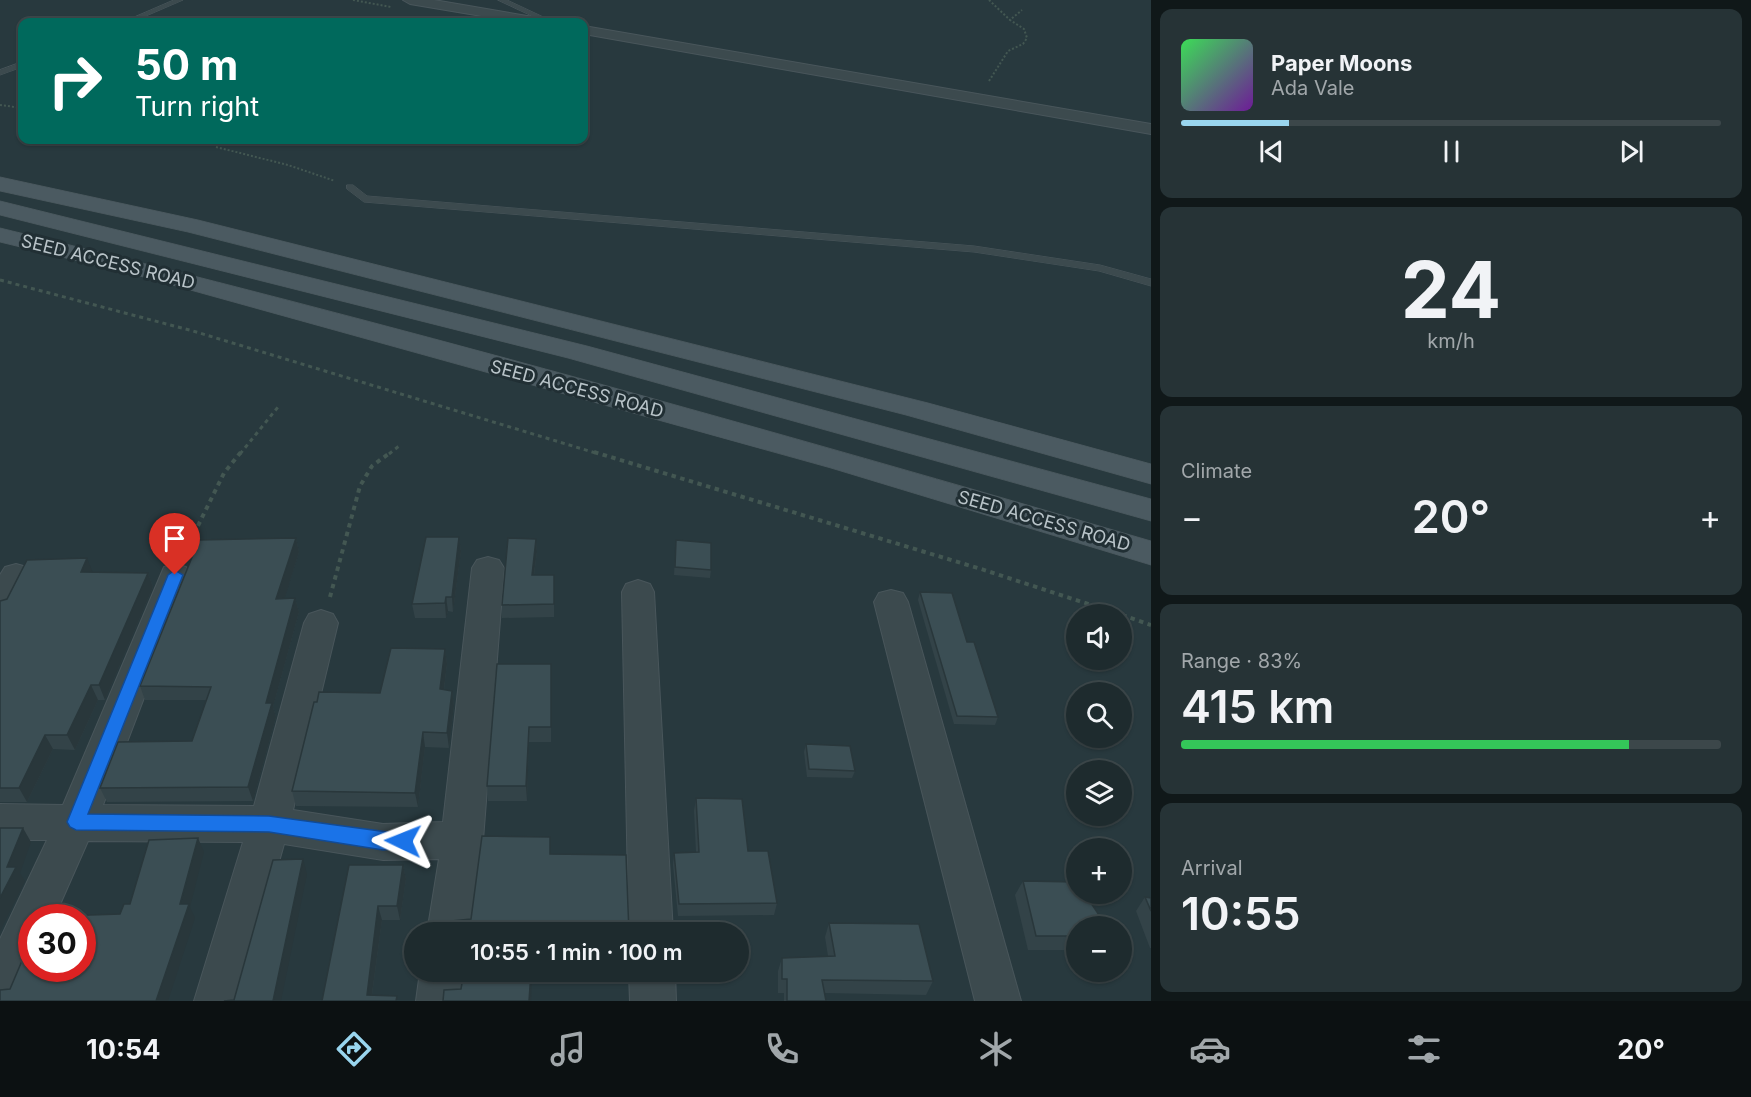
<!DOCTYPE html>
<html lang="en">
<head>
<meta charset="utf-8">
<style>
  :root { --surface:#1e2b2e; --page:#263336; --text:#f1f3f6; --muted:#a1a7aa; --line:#3c474a; --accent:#99d5ee }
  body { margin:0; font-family:Inter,sans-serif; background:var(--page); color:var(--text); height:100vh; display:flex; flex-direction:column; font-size:22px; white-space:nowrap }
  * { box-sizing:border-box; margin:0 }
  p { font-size:20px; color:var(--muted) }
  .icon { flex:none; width:33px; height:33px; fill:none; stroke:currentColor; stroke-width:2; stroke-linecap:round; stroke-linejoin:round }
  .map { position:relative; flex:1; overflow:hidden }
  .drawer { display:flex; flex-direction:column; gap:9px; padding:9px; background:#101819; width:600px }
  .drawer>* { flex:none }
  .banner { position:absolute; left:18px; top:18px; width:570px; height:126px; border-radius:12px; box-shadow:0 2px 4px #0004,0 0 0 2px var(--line); background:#00695c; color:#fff; overflow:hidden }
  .controls { position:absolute; left:1066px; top:604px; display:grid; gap:12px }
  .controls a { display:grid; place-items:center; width:66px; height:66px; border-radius:50%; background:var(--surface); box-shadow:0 2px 4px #0004,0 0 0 2px var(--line); font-size:30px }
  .speed { position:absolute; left:18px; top:904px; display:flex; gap:12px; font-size:30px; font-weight:700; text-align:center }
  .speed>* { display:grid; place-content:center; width:78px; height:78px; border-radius:50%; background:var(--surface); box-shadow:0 2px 4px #0004,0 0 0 2px var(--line); line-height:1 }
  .speed .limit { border:9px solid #d22; background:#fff; color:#111 }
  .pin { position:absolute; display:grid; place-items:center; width:51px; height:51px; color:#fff; margin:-62px -26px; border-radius:50% 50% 50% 0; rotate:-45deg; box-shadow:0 0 6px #0007 }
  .pin .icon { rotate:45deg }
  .me { position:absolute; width:66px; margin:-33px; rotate:272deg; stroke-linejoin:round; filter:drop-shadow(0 0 4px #0008) }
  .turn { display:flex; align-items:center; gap:21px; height:126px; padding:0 18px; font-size:27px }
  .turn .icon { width:78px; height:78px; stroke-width:2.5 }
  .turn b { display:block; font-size:42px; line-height:51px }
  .big { font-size:45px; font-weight:600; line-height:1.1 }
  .drawer .tile { flex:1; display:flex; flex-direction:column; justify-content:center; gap:9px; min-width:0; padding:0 21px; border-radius:12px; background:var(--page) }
  .drawer .dial { align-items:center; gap:0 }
  .dial b { font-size:78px; line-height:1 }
  .song { display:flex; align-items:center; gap:18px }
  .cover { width:72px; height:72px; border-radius:9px; background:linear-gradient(135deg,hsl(130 70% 55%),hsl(280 70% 35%)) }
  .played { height:6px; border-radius:3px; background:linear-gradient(90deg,var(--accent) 20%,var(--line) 20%) }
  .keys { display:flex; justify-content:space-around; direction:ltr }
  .heat { display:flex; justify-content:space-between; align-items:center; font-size:33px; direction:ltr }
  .charge { height:9px; border-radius:4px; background:linear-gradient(90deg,#34c759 83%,var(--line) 0) }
  .trip { position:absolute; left:404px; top:922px; width:345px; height:60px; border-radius:30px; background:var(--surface); box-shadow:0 2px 4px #0004,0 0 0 2px var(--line); font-weight:600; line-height:60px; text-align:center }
  .tab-bar { display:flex; height:96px; justify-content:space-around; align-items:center; background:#0c1112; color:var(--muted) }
  .tab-bar .icon { width:42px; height:42px }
  .tab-bar .on { color:var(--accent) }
  .tab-bar b { font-size:27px; color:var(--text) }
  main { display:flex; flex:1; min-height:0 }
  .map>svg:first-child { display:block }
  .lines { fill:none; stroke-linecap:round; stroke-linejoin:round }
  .lane-casing { stroke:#49565b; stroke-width:1 }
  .street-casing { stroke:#49565b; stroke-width:2 }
  .secondary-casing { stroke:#49565b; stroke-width:1 }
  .path-far2 { stroke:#435752; stroke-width:2; stroke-dasharray:2 2; stroke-linecap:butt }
  .path-far1 { stroke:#435752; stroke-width:3; stroke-dasharray:4 4; stroke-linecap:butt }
  .path { stroke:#435752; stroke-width:4; stroke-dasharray:4.5 4.5; stroke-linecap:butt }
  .lane { fill:#3c4a4e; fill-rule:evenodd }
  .street { fill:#3c4a4e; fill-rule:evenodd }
  .secondary { fill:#4b5a61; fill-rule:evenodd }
  .wall { fill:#334348 }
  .shaded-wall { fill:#29373b }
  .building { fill:#3b4e54; stroke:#29373b; stroke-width:1.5; fill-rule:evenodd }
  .route { fill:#1a73e8; stroke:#114b97; stroke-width:1.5 }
  .labels { text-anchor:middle; stroke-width:6; stroke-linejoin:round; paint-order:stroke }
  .street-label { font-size:18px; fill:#b9c4c9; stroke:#212f34 }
</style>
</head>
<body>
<main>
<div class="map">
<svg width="1151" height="1001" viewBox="0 0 1151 1001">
  <rect width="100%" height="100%" fill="#28393e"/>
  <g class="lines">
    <defs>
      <g id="lane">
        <polygon points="174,0 183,0 132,22 123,22"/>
        <polygon points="498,0 507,0 554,22 545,22"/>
        <polygon points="22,62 22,67 0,75 0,70"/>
        <polygon points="347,185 353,185 367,196 974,246 1100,265 1151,279 1151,286 1099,271 974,252 364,202 347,189"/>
      </g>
      <g id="street">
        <polygon points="403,0 434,0 539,18 546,22 517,22 410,4"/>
        <polygon points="584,26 1151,124 1151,134 584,34"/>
        <polygon points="488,557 499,560 504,568 483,840 471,933 427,933 439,859 383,860 284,844 240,1001 194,1001 243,842 88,841 54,918 32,918 32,969 18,1001 0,1001 0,939 47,840 0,840 0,804 63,805 164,567 175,564 186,567 191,575 103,805 254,806 304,623 309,614 321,610 333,614 338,623 293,810 383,824 443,822 472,568 477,560"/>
        <polygon points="16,564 27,567 32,575 12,612 0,615 0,575 5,567"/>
        <polygon points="638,580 650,584 654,592 673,933 629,933 622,592 626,584"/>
        <polygon points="891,590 903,593 908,602 1021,1001 975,1001 874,602 879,593"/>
        <polygon points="420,972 466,972 462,1001 416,1001"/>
        <polygon points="629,972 675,972 676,1001 630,1001"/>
      </g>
      <g id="secondary">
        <polygon points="0,177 198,220 928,403 1151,464 1151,484 906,415 188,232 0,191"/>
        <polygon points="0,201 587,346 1151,499 1151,521 568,358 0,215"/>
        <path d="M0,228C386,321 770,430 1151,541V565L831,468L140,276L0,242Z"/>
      </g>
    </defs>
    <use href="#lane" class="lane-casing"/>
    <use href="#street" class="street-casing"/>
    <use href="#secondary" class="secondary-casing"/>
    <g class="path-far2">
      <polyline points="353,0 391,7"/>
      <polyline points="989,0 1010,20"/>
      <polyline points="989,81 1008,51 1023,44 1027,38 1024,29 1010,20 1022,10"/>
      <polyline points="0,105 22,108"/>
      <polyline points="216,147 288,165 335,181"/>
    </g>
    <g class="path-far1">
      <polyline points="0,280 193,331 599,454"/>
      <polyline points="240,454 278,407"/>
      <polyline points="389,454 399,446"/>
    </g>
    <g class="path">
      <polyline points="594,452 981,569 1122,615"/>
      <polyline points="186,550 224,473 241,452"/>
      <polyline points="330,597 360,486 372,466 391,452"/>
      <polyline points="1122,615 1151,625"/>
    </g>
    <use href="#lane" class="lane"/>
    <use href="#street" class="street"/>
    <use href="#secondary" class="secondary"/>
  </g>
  <g class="wall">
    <polygon points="459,537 461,551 453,612 448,611 446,618 415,618 412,604"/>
    <polygon points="296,538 299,552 284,599 295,598 299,612 273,707 276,717 253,801 107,802 100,788 192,741 206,700 145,700 140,686"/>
    <polygon points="536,539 537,552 534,575 554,575 554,617 502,618 502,605"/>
    <polygon points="676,540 711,570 710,578 674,575"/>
    <polygon points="93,572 148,573 153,587 105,700 98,700 75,750 53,749 27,802 0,802 0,601"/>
    <polygon points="920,592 967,642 998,717 995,725 954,724 918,600"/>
    <polygon points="445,649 447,664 444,690 452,691 454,706 449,748 425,747 418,807 296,806 292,791 380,693"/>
    <polygon points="551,678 551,742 529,742 527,801 488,801 487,786"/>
    <polygon points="806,744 855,771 852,778 807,777 804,752"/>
    <polygon points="696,798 748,851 777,903 774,915 678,916 673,865 674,853 696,852 694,811"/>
    <polygon points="403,865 406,879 400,920 382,920 372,995 322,1001"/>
    <polygon points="1023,881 1077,927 1077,950 1028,950 1015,895"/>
    <polygon points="1145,897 1151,898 1151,948 1150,948 1136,911"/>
    <polygon points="829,923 933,981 926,995 824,993 826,1001 784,1001 784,993 778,993 778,971 782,958 828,956 825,937"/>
    <polygon points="464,972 629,972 627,984 532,983 461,989"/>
  </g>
  <g class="shaded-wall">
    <polygon points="459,537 461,551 453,612 452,597"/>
    <polygon points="296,538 299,552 280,613 276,599"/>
    <polygon points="536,539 537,552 532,587 532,575"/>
    <polygon points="87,558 93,573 81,572"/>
    <polygon points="148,573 153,587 105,700 99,685"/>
    <polygon points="446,597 448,611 446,618 445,603"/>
    <polygon points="295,598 299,612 273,707 276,717 253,801 248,787 266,703"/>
    <polygon points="445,649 447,664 442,704 440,689"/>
    <polygon points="91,685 98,700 75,750 67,735"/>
    <polygon points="452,691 454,706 449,748 447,733"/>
    <polygon points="529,727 529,742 527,801 526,786"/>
    <polygon points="423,732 425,747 418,807 415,793"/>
    <polygon points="45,735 53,749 27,802 19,788"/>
    <polygon points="23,828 31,842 20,873 25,881 0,931 0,898 7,867"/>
    <polygon points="198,838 204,852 190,907 195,918 168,1001 156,1001"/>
    <polygon points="303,859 307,874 281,1001 273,1001"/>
    <polygon points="403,865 406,879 400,920 397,906"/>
    <polygon points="378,906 382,920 371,1001 367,995"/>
    <polygon points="531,972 532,983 531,1001 529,1001"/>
  </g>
  <g class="building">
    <polygon points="426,537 459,537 452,597 446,597 445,603 412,604"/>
    <polygon points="296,538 276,599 295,598 266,703 272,703 248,787 100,788 118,742 192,741 211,687 140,686 199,540"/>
    <polygon points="508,538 536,539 532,575 554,575 554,604 502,605"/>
    <polygon points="676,540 711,543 711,570 675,567"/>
    <polygon points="87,558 81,572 148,573 99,685 91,685 67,735 45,735 19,788 0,788 0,601 7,599 27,560"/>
    <polygon points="920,592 952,593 967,642 974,642 998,717 957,716"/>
    <polygon points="391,648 445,649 440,689 452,691 447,733 423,732 415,793 292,791 314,702 317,702 319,692 380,693"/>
    <polygon points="497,664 551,664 551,727 529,727 526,786 487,786"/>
    <polygon points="806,744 850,746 855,771 809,769"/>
    <polygon points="696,798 742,799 748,851 768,851 777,903 679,904 674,853 699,852"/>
    <polygon points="0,828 23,828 7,867 16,867 0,898"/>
    <polygon points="482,836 550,837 550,854 626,855 629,933 451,933 452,921 471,919"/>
    <path d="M198,838L180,904H189L156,1001H0V990L10,989L24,956L25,930L30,917L120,914L124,904H130L149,840ZM32,918H82V969H32Z"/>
    <polygon points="303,859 273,1001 224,1001 234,1000 273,860"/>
    <polygon points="349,865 403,865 397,906 378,906 367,995 397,996 396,1001 322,1001"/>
    <polygon points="1023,881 1076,882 1077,894 1085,894 1107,927 1077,927 1077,936 1036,936"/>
    <polygon points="1145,897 1151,898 1151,911"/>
    <polygon points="829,923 919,924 933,981 822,980 826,1001 787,1001 787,979 782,979 782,958 835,956"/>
    <polygon points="464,972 531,972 529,1001 443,1001 444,990 461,989"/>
  </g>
  <polygon class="route" points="175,570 183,575 88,814 269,816 410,835 412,841 410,847 383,850 269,832 76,830 70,827 67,822 168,575"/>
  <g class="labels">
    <g class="street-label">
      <text transform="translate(108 262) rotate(14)" y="6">SEED ACCESS ROAD</text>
      <text transform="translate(577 389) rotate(15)" y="6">SEED ACCESS ROAD</text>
      <text transform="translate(1044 521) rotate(16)" y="6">SEED ACCESS ROAD</text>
    </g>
  </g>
</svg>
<div class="controls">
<a><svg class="icon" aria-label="sound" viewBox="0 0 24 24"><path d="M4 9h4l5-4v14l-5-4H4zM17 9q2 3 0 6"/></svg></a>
<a><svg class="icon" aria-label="search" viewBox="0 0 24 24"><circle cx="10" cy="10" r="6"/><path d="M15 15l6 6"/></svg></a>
<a><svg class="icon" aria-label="layers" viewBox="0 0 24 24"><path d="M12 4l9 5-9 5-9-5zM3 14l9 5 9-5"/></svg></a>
<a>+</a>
<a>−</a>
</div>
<div class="speed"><div class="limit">30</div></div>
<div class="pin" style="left:175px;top:575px;background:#d93025"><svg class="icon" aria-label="arrive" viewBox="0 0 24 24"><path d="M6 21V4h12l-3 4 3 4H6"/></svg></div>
<svg class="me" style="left:403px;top:841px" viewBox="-20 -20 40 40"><path d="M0-17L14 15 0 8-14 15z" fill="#1a73e8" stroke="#fff" stroke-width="4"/></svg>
<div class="trip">10:55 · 1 min · 100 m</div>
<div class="banner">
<div class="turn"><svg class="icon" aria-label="right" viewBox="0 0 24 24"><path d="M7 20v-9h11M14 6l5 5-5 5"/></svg><div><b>50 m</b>Turn right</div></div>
</div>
</div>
<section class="drawer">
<div class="tile">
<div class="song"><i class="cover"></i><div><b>Paper Moons</b><p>Ada Vale</p></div></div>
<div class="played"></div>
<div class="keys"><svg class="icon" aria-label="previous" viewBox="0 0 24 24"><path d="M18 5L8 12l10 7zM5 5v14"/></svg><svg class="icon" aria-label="pause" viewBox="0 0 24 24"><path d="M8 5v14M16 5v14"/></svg><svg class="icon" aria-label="next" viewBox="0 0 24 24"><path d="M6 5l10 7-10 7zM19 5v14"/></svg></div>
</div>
<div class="tile dial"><b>24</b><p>km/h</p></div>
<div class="tile"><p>Climate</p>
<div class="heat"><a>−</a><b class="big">20°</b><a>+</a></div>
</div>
<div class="tile"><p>Range · 83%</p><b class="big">415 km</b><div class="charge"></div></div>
<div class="tile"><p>Arrival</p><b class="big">10:55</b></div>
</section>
</main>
<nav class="tab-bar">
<b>10:54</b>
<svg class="icon on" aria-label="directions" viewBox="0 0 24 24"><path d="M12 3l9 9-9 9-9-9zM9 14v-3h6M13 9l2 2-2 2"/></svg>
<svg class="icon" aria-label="music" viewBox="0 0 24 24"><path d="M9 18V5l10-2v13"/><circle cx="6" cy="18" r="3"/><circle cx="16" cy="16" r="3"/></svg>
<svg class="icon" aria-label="phone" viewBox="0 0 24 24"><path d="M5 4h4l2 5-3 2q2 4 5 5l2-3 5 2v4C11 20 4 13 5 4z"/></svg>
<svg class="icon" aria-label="climate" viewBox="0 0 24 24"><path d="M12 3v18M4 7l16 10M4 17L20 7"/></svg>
<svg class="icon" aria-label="car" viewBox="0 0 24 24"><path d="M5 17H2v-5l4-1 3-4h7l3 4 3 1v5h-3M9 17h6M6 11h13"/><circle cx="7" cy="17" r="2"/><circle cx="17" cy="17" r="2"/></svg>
<svg class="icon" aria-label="filters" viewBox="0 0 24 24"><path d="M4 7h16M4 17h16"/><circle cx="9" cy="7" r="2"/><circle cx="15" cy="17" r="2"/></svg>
<b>20°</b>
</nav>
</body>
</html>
